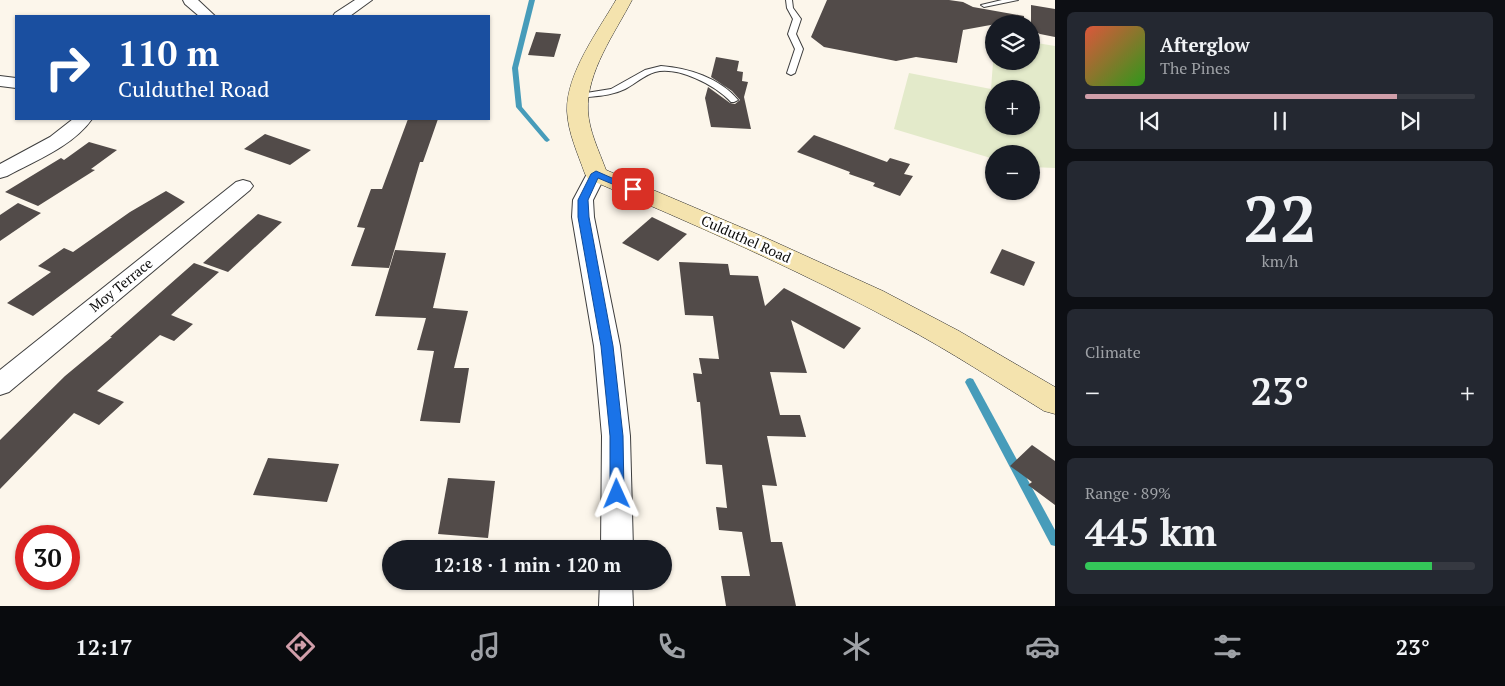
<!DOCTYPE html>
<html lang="en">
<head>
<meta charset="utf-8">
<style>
  :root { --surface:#171b24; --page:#242831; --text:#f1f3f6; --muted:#9ea1a6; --line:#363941; --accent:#d09ea9 }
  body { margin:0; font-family:"PT Serif",serif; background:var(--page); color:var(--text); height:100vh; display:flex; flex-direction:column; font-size:19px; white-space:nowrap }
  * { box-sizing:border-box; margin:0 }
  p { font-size:16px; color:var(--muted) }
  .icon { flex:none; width:28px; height:28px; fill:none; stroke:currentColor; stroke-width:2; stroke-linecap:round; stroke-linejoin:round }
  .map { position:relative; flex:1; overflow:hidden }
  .panel { display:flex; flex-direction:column; gap:12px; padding:12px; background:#0d0f14; width:450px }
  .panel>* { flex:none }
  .top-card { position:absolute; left:15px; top:15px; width:475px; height:105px; border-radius:0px; box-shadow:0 1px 4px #0004; background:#1a4fa0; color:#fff; overflow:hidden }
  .buttons { position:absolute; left:985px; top:15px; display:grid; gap:10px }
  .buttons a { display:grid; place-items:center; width:55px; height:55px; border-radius:50%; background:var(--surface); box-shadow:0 1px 4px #0004; font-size:25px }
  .speed { position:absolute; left:15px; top:525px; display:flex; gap:10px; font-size:25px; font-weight:700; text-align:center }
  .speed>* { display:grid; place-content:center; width:65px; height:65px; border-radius:50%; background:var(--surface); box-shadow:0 1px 4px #0004; line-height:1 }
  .speed .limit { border:8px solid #d22; background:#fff; color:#111 }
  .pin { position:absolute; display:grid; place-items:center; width:42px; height:42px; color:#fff; margin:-21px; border-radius:10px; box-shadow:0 2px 8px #0006 }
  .me { position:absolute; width:55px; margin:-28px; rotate:359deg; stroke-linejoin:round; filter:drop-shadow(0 0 4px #0008) }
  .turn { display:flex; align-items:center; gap:18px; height:105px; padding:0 20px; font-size:22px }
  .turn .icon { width:65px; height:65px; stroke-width:2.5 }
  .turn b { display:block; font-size:35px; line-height:42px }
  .big { font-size:38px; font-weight:700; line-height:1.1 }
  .panel .card { flex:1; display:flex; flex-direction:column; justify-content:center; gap:8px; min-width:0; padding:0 18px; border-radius:8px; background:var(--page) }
  .panel .dial { align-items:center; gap:0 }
  .dial b { font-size:65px; line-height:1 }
  .song { display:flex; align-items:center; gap:15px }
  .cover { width:60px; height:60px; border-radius:8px; background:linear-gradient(135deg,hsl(10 70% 55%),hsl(110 70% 35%)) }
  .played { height:5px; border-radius:2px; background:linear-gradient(90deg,var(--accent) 80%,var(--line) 80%) }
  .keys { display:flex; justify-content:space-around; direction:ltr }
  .heat { display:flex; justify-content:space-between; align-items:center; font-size:28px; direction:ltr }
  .charge { height:8px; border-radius:4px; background:linear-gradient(90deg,#34c759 89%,var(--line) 0) }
  .trip { position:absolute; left:382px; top:540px; width:290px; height:50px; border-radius:25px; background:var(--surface); box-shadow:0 1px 4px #0004; font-weight:700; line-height:50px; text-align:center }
  .tabs { display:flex; height:80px; justify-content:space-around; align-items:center; background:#090b0e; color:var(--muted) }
  .tabs .icon { width:35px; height:35px }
  .tabs .active { color:var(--accent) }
  .tabs b { font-size:22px; color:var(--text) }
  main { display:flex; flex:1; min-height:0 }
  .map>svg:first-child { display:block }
  .pitch { fill:#e3eaca; fill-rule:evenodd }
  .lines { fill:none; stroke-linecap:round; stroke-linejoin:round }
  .stream { fill:#479cba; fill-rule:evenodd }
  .building { fill:#524b49 }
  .service-casing { stroke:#3e3e3e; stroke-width:2 }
  .minor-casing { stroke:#3e3e3e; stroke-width:2 }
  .secondary-casing { stroke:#2d2d2d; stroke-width:1 }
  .service { fill:#fff; fill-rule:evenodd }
  .minor { fill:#fff; fill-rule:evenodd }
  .secondary { fill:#f4e3ae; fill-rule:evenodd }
  .route { fill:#1a73e8; stroke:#114b97 }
  .labels { text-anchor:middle; stroke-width:5; stroke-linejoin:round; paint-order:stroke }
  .street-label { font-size:14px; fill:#0b0b0b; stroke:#fff }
</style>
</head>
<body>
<main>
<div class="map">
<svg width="1055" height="606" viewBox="0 0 1055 606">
  <rect width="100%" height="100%" fill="#fcf6eb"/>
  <path class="pitch" d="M1031,42L1055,46V168L1031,167V154H994V159L894,129L909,73L991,89L994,49V61H1031ZM994,89H1031V126H994Z"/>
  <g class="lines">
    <g class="stream">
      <polygon points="529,0 535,0 518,68 522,107 549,139 550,140 547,142 545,141 516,107 512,68"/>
      <polygon points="970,378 973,379 1055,530 1055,546 1051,545 965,382 967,379"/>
    </g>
  </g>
  <g class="building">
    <polygon points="827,0 949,0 963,2 973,7 1024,16 1024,19 963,30 957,63 916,57 896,61 824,47 811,37"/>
    <polygon points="1031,5 1055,9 1055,37 1040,34 1031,29"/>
    <polygon points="536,32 561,34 554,57 528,55"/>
    <polygon points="716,57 739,61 737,71 743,72 742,81 748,82 744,97 751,129 711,127 705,98 708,87 730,103 735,104 740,100 732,91 711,77"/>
    <polygon points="408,119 438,119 423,162 420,162 389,268 351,266 365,228 357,227 371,189 382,189"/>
    <polygon points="265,134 311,150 290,165 244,149"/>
    <polygon points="814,135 887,162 890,158 910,164 904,174 913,176 900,196 873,186 875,183 849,174 850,172 797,152"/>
    <polygon points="89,142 117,150 91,169 95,170 38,206 5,192 61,158 64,160"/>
    <polygon points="166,191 185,202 33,316 7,303 51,272 38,266 64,248 73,252 130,212"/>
    <polygon points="18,203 41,213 0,241 0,215"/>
    <polygon points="258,214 282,222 228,272 203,263"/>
    <polygon points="652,217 687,234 658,261 622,243"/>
    <polygon points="1002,249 1035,262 1024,286 990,273"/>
    <polygon points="395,250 446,253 433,308 468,311 454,368 469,368 460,423 420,421 434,351 417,350 426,318 375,316"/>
    <polygon points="679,262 728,264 730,275 758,276 765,306 784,288 861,328 844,349 791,320 807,373 770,372 780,415 800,415 806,437 767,436 777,486 762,485 771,542 782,542 796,606 726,606 721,576 750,576 742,532 719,530 716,507 727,508 722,465 706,464 700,402 697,402 693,373 702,374 699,358 719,359 713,316 685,315"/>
    <polygon points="194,263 219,272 171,315 193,324 174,341 160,335 97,391 124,402 99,425 74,413 0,489 0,440 65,376 112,337 110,337"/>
    <polygon points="1032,445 1055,461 1055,505 1028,485 1032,482 1010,466"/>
    <polygon points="268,458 339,464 327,502 253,495"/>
    <polygon points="448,478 495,481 488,538 438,534"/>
  </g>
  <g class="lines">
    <defs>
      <g id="service">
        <polygon points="786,0 792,0 793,8 801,19 796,34 803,49 795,73 791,75 787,73 795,49 788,34 793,19 787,8"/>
        <polygon points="1002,0 1018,0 984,7 981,5"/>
        <path d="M661,66C688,68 720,78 738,100L734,102H731C715,85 678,66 655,72C644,75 635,84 625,89C611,96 595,96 580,98L576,96L580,94L611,89L645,70Z"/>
      </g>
      <g id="minor">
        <polygon points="183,0 198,0 215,16 199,16 185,4"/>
        <polygon points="355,0 372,0 350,16 333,16 335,13"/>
        <polygon points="0,76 16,78 16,88 0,86"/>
        <path d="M73,119H92C73,146 35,161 7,176L0,178V164L50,137Z"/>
        <polygon points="596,168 603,170 606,174 593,200 594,217 620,346 630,436 633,549 601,549 602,436 594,346 572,217 573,200 589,170"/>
        <polygon points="243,180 250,182 253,186 250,190 9,392 0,395 0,370 236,182"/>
        <polygon points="600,581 632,581 633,606 599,606"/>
      </g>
      <path id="secondary" d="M616,0H632C615,33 586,72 588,111C589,131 599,151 606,170L764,237L883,291L959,331L1055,387V414L1044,411C997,382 950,351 901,325C799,270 694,224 588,179L585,174C578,154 568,133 567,111C566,74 598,31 616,0Z"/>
    </defs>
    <use href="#service" class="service-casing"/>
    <use href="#minor" class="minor-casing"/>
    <use href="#secondary" class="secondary-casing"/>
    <use href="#service" class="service"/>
    <use href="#minor" class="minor"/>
    <use href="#secondary" class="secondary"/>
  </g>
  <polygon class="route" points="596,171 637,189 633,192 629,191 598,178 588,200 589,217 613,346 623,436 624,494 622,499 617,501 612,499 610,494 610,436 601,346 578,217 578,200 591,174"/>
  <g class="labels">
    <g class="street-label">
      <text transform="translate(746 239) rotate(24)" y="5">Culduthel Road</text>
      <text transform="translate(121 285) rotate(-39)" y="5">Moy Terrace</text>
    </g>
  </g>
</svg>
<div class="buttons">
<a><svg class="icon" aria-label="layers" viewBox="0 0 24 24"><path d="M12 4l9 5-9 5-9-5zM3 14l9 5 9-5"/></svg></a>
<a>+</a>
<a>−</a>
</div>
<div class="speed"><div class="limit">30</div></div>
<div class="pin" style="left:633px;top:189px;background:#d93025"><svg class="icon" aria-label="arrive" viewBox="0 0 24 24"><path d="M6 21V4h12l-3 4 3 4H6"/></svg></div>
<svg class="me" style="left:617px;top:494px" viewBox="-20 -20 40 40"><path d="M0-17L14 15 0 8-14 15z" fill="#1a73e8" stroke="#fff" stroke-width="4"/></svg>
<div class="trip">12:18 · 1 min · 120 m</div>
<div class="top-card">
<div class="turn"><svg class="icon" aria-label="right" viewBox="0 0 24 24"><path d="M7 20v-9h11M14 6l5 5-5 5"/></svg><div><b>110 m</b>Culduthel Road</div></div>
</div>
</div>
<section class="panel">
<div class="card">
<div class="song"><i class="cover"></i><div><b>Afterglow</b><p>The Pines</p></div></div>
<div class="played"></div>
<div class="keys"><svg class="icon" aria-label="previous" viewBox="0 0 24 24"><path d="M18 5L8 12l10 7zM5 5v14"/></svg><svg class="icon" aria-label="pause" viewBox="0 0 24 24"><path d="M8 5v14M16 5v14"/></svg><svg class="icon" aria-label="next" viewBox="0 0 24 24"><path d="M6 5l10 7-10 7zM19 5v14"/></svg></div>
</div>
<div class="card dial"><b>22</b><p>km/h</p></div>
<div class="card"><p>Climate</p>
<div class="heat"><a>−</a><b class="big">23°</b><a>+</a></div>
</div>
<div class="card"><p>Range · 89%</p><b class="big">445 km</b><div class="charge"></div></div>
</section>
</main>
<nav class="tabs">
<b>12:17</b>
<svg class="icon active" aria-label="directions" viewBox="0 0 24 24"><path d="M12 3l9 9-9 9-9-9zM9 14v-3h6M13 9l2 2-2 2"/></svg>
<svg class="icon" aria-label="music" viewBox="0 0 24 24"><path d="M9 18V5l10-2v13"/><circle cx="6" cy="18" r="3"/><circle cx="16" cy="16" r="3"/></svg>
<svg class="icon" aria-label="phone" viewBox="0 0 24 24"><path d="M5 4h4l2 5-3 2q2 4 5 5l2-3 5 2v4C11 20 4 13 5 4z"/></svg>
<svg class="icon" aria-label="climate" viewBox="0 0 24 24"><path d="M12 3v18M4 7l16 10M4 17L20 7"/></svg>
<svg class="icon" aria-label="car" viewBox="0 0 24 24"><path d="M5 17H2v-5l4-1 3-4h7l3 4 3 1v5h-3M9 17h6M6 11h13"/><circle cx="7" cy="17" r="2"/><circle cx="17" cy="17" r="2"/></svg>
<svg class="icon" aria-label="filters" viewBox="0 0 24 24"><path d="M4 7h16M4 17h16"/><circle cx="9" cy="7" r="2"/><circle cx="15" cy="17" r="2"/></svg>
<b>23°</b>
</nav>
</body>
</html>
